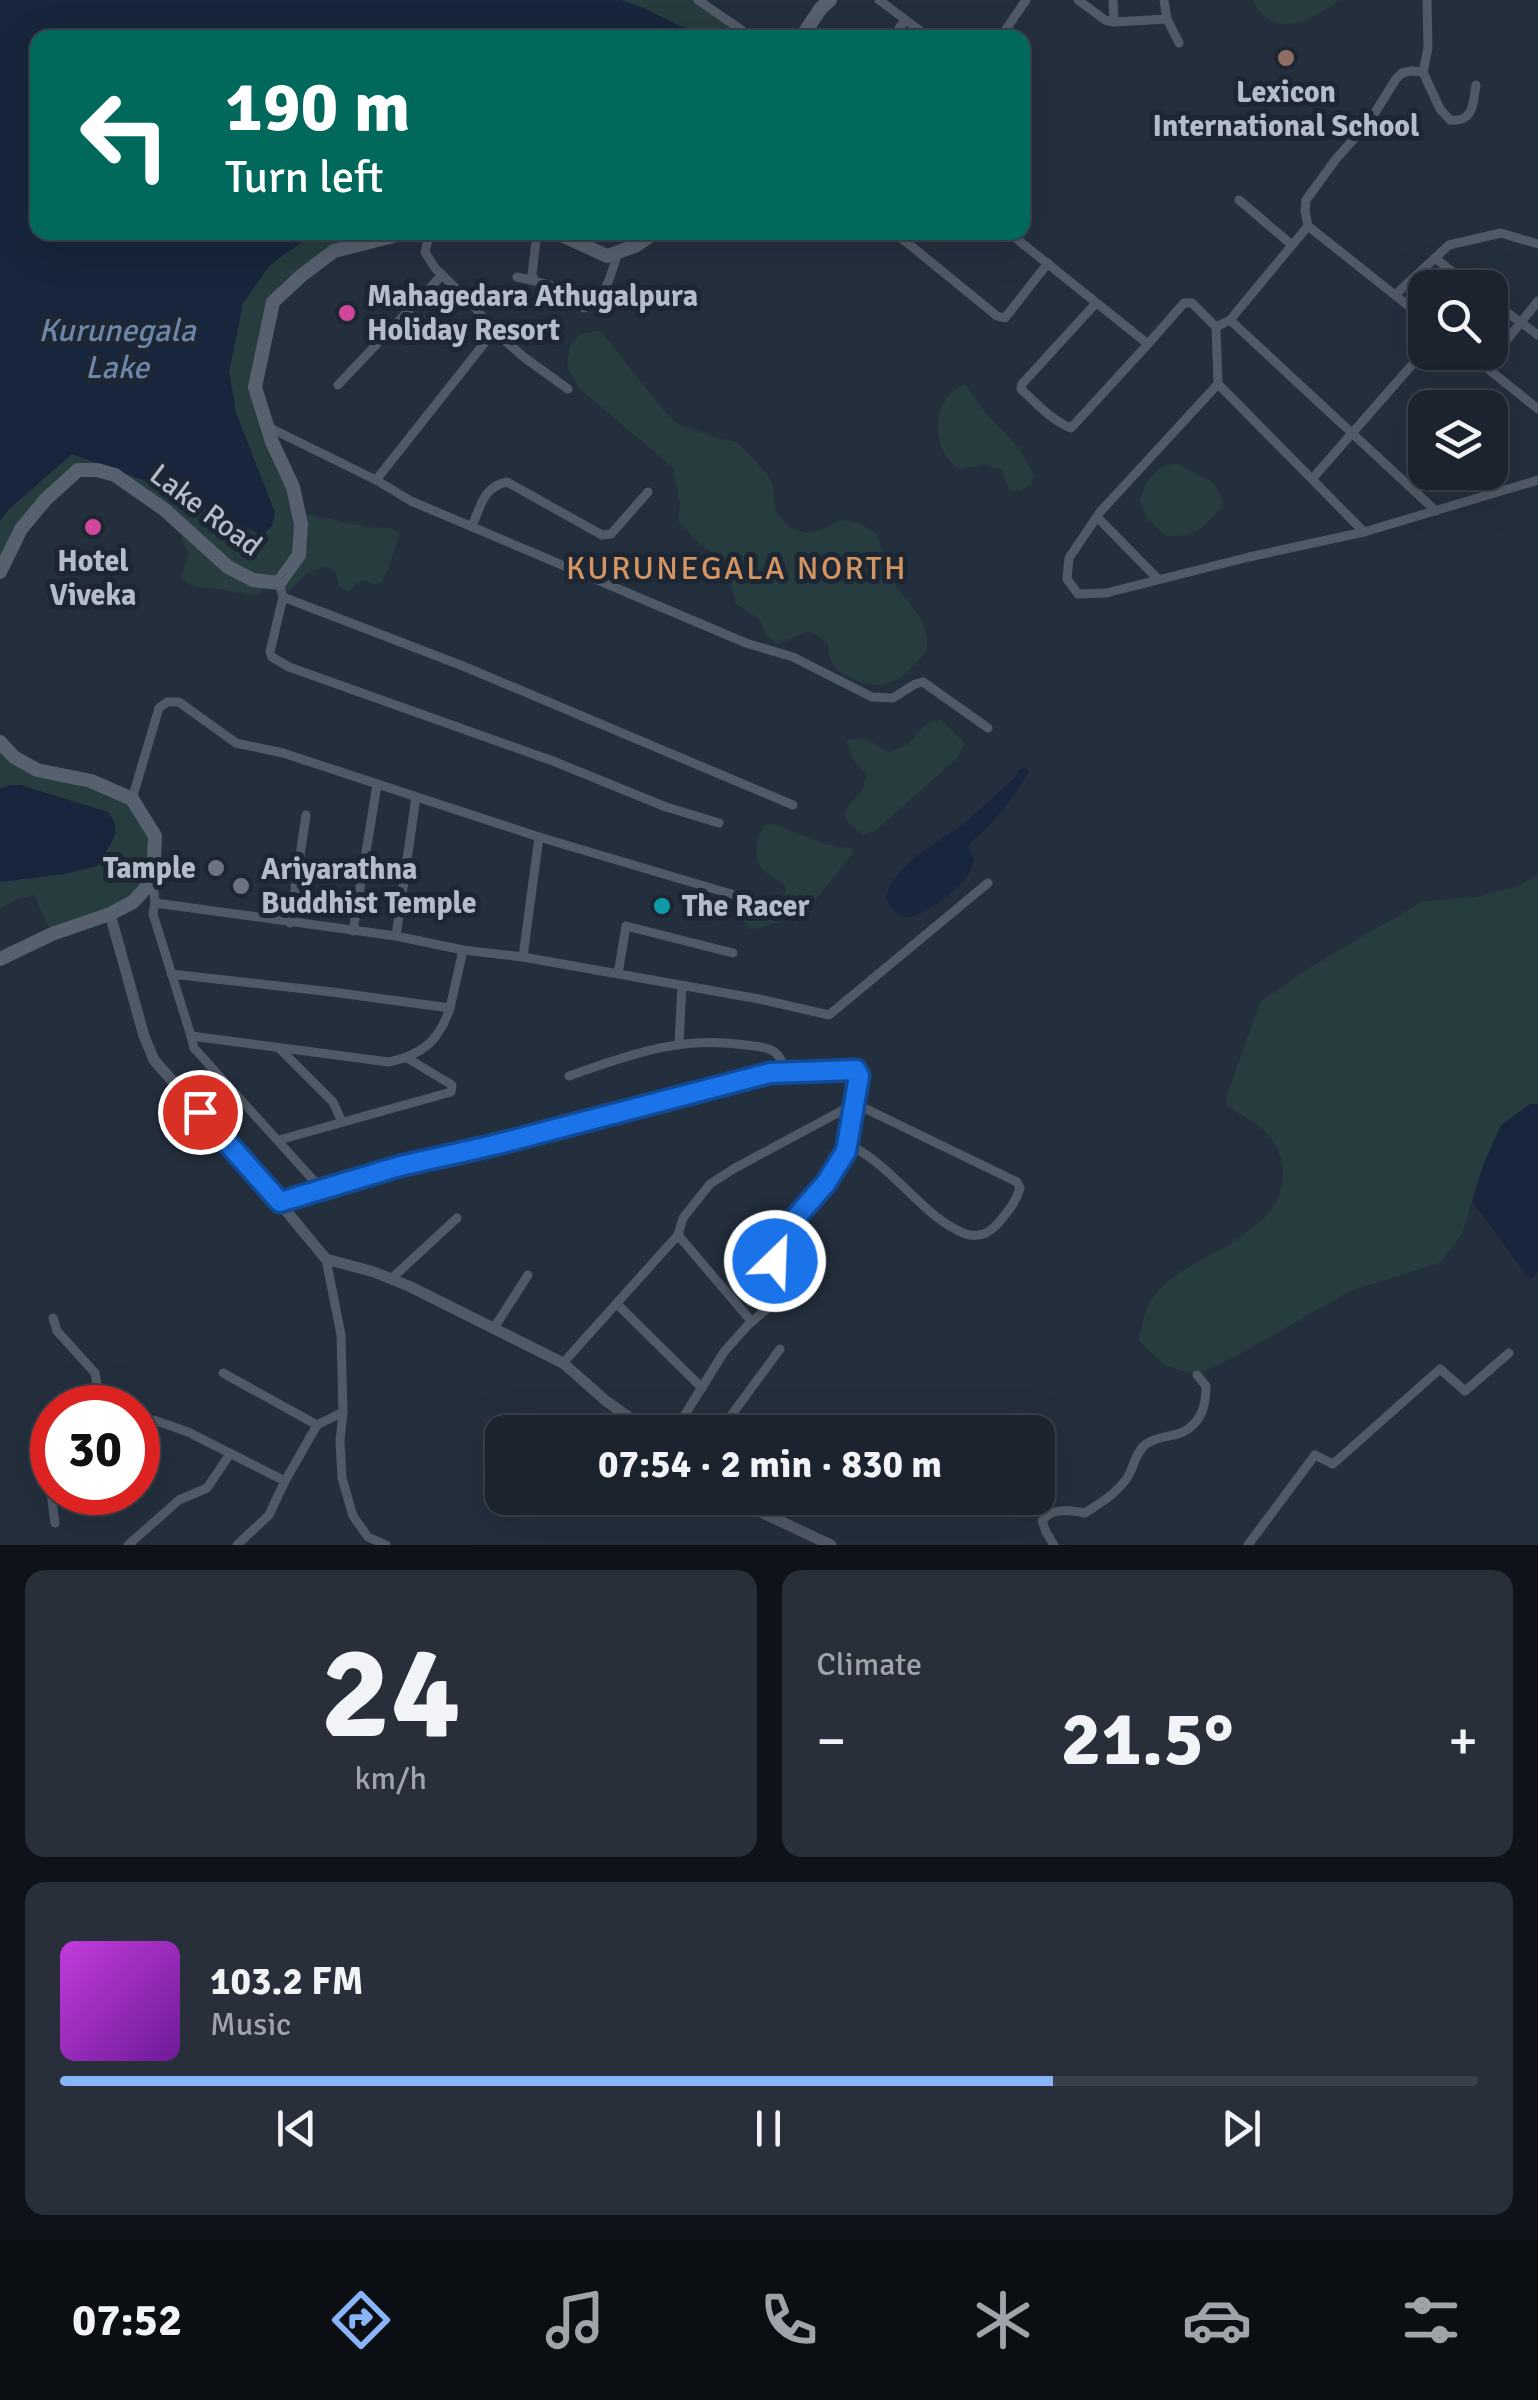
<!DOCTYPE html>
<html lang="en">
<head>
<meta charset="utf-8">
<style>
  :root { --surface:#1b232e; --page:#282f3a; --text:#f1f3f6; --muted:#a0a4aa; --line:#39404a; --accent:#8ab4f8 }
  body { margin:0; font-family:Signika,sans-serif; background:var(--page); color:var(--text); height:100vh; display:flex; flex-direction:column; font-size:38px; white-space:nowrap }
  * { box-sizing:border-box; margin:0 }
  p { font-size:32px; color:var(--muted) }
  .icon { flex:none; width:55px; height:55px; fill:none; stroke:currentColor; stroke-width:2; stroke-linecap:round; stroke-linejoin:round }
  .map { position:relative; height:1545px; overflow:hidden }
  .drawer { display:flex; flex-direction:column; gap:25px; padding:25px; background:#0f1319; flex:1 }
  .drawer>* { flex:none }
  .hud { position:absolute; left:30px; top:30px; width:1000px; height:210px; border-radius:20px; box-shadow:0 10px 40px #0002,0 0 0 2px var(--line); background:#00695c; color:#fff; overflow:hidden }
  .buttons { position:absolute; left:1408px; top:270px; display:grid; gap:20px }
  .buttons a { display:grid; place-items:center; width:100px; height:100px; border-radius:20px; background:var(--surface); box-shadow:0 10px 40px #0002,0 0 0 2px var(--line); font-size:50px }
  .speed { position:absolute; left:30px; top:1385px; display:flex; gap:20px; font-size:50px; font-weight:700; text-align:center }
  .speed>* { display:grid; place-content:center; width:130px; height:130px; border-radius:50%; background:var(--surface); box-shadow:0 10px 40px #0002,0 0 0 2px var(--line); line-height:1 }
  .speed .limit { border:15px solid #d22; background:#fff; color:#111 }
  .pin { position:absolute; display:grid; place-items:center; width:85px; height:85px; color:#fff; margin:-42px; border:5px solid #fff; border-radius:50%; box-shadow:0 2px 10px #0007 }
  .me { position:absolute; width:110px; margin:-55px; rotate:24deg; stroke-linejoin:round; filter:drop-shadow(0 0 8px #0008) }
  .turn { display:flex; align-items:center; gap:35px; height:210px; padding:0 30px; font-size:45px }
  .turn .icon { width:130px; height:130px; stroke-width:2.5 }
  .turn b { display:block; font-size:70px; line-height:85px }
  .big { font-size:75px; font-weight:700; line-height:1.1 }
  .drawer .tile { flex:1; display:flex; flex-direction:column; justify-content:center; gap:15px; min-width:0; padding:0 35px; border-radius:20px; background:var(--page) }
  .drawer .dial { align-items:center; gap:0 }
  .dial b { font-size:130px; line-height:1 }
  .song { display:flex; align-items:center; gap:30px }
  .cover { width:120px; height:120px; border-radius:15px; background:linear-gradient(135deg,hsl(290 70% 55%),hsl(280 70% 35%)) }
  .played { height:10px; border-radius:5px; background:linear-gradient(90deg,var(--accent) 70%,var(--line) 70%) }
  .keys { display:flex; justify-content:space-around; direction:ltr }
  .heat { display:flex; justify-content:space-between; align-items:center; font-size:55px; direction:ltr }
  .drawer .tiles { flex:1; display:grid; gap:25px; grid-template-columns:1fr 1fr }
  .tile:last-child { grid-column:span 2 }
  .trip { position:absolute; left:485px; top:1415px; width:570px; height:100px; border-radius:20px; background:var(--surface); box-shadow:0 10px 40px #0002,0 0 0 2px var(--line); font-weight:700; line-height:100px; text-align:center }
  .menu { display:flex; height:160px; justify-content:space-around; align-items:center; background:#0b0e12; color:var(--muted) }
  .menu .icon { width:70px; height:70px }
  .menu .active { color:var(--accent) }
  .menu b { font-size:45px; color:var(--text) }
  .map>svg:first-child { display:block }
  .green { fill:#263c3f }
  .water { fill:#17263c }
  .lines { fill:none; stroke-linecap:round; stroke-linejoin:round }
  .minor { stroke:#505966; stroke-width:9 }
  .tertiary { stroke:#505966; stroke-width:11 }
  .primary { stroke:#56606e; stroke-width:14 }
  .route-casing { stroke:#114b97; stroke-width:25 }
  .route { stroke:#1a73e8; stroke-width:18 }
  .education-dot { fill:#8d6e63; stroke:#1d2633; stroke-width:4 }
  .hotel-dot { fill:#d1479c; stroke:#1d2633; stroke-width:4 }
  .worship-dot { fill:#6b7280; stroke:#1d2633; stroke-width:4 }
  .culture-dot { fill:#0f9aa8; stroke:#1d2633; stroke-width:4 }
  .labels { text-anchor:middle; stroke-width:10; stroke-linejoin:round; paint-order:stroke }
  .poi-label { font-size:30px; font-weight:bold; fill:#b4bcc9; stroke:#1d2633; text-anchor:start }
  .street-label { font-size:30px; fill:#b4bcc9; stroke:#1d2633 }
  .water-label { font-size:32px; font-style:italic; fill:#6d86a8; stroke:#1d2633 }
  .neighbourhood-label { font-size:32px; letter-spacing:2.5px; fill:#d59563; stroke:#1d2633 }
</style>
</head>
<body>
<div class="map">
<svg width="1538" height="1545" viewBox="0 0 1538 1545">
  <rect width="100%" height="100%" fill="#242f3e"/>
  <g class="green">
    <polygon points="620,0 698,0 753,37 703,37 641,7"/>
    <path d="M1253,0H1339C1312,21 1272,42 1253,0Z"/>
    <path d="M349,233H409L334,251L273,302L255,387L302,513L367,527L390,528L400,533L388,569L381,583L374,584L361,580L348,592L339,586L336,573L326,566L306,574L283,597L279,583H268L259,595C243,595 232,591 218,589C202,587 191,590 181,576L189,554L182,541L183,525L115,475L77,470L46,499L0,572V521L9,509L72,454L162,487L263,535L275,513L236,413L229,372L243,303L269,266L305,239Z"/>
    <path d="M600,330L665,412L678,424L717,438L737,442L766,472L773,485L775,510L789,527L806,533L822,530L841,520L858,523L876,533C882,547 885,563 891,577C902,601 929,615 927,645C927,653 920,658 915,664C894,688 873,691 846,675C833,668 827,659 828,644C805,621 801,638 777,644L767,635L759,619L736,604L725,562L696,541L678,520L680,504L673,468L579,388L567,365L570,345L579,335Z"/>
    <path d="M965,384L983,410L1018,447L1034,475L1031,484L1020,491L1009,490L1002,470L986,465L958,469C930,448 930,398 965,384Z"/>
    <path d="M1177,463C1198,478 1220,475 1223,507C1200,527 1200,538 1166,536L1148,519L1140,500C1146,480 1155,466 1177,463Z"/>
    <path d="M942,720L965,743L957,758L876,830L863,835L848,823L844,812L863,789L866,774L853,759L846,742C862,731 874,746 889,752C898,750 908,745 913,739C925,726 923,721 942,720Z"/>
    <polygon points="0,742 14,757 132,799 155,836 153,880 133,902 52,934 34,895 14,900 0,909 0,882 27,878 116,834 116,824 107,812 20,785 10,785 0,789"/>
    <path d="M775,824L824,844L852,849L853,853C842,866 833,879 822,892C807,912 773,927 749,929L742,918L756,897L774,903L783,899L787,889C780,879 767,876 760,866C752,855 758,835 765,825Z"/>
    <path d="M1538,874V1104H1530L1484,1163L1462,1234L1440,1263L1350,1291L1249,1349L1197,1375L1166,1366L1139,1341C1141,1322 1146,1306 1158,1291C1180,1267 1210,1258 1236,1240C1247,1232 1263,1221 1271,1210C1290,1183 1286,1148 1260,1127C1250,1119 1238,1113 1227,1106L1226,1098L1260,1002L1311,967L1423,901L1477,897L1521,885Z"/>
  </g>
  <g class="water">
    <polygon points="0,0 620,0 641,7 703,37 38,38 38,232 349,233 305,239 269,266 243,303 229,372 236,413 275,513 272,526 262,535 162,487 72,454 9,509 0,521"/>
    <path d="M1026,768L1029,771C1013,798 995,823 971,842L969,848L974,860C972,865 971,870 968,875C960,889 918,922 902,916C894,913 890,905 886,898C893,864 937,844 963,824C981,810 998,792 1016,777L1019,769Z"/>
    <path d="M10,785H20L108,812C124,834 109,845 97,866L64,874L0,882V789Z"/>
    <polygon points="1530,1104 1538,1104 1538,1272 1530,1280 1472,1201 1484,1163 1501,1125"/>
  </g>
  <g class="lines">
    <g class="minor">
      <polyline points="698,0 753,38"/>
      <polyline points="879,0 930,38"/>
      <polyline points="1078,0 1105,20 1114,22 1167,19"/>
      <polyline points="1113,0 1114,22"/>
      <polyline points="1164,0 1167,19 1179,43"/>
      <path d="M1427,0L1428,48L1423,72L1440,109L1450,120C1474,123 1473,103 1476,85"/>
      <polyline points="892,38 905,20"/>
      <polyline points="1000,38 1026,0"/>
      <polyline points="1423,72 1411,71 1402,73 1396,79 1369,122 1336,159 1306,200 1305,211 1308,226 1425,319"/>
      <polyline points="1239,200 1292,245"/>
      <polyline points="1308,226 1230,320 1216,327 1218,384 1100,512 1069,558 1067,579 1078,594 1106,593 1249,557 1364,532 1538,480"/>
      <polyline points="430,232 425,252 435,268 472,304 494,331 525,358 568,389"/>
      <path d="M537,232L532,275L535,281L552,286L584,308C607,299 611,273 618,252"/>
      <polyline points="894,232 997,316 1005,318 1048,263"/>
      <polyline points="1008,232 1148,344 1184,303 1192,303 1216,327"/>
      <polyline points="1435,258 1473,288"/>
      <polyline points="517,277 535,281"/>
      <polyline points="1396,294 1449,245 1501,233 1538,244"/>
      <polyline points="1490,300 1538,335"/>
      <path d="M1096,303L1022,384L1021,389C1036,403 1052,421 1071,428L1148,344"/>
      <polyline points="1230,320 1436,511"/>
      <polyline points="1467,352 1538,409"/>
      <polyline points="1485,367 1538,301"/>
      <polyline points="1218,384 1364,532"/>
      <polyline points="338,385 442,275"/>
      <polyline points="268,427 376,480 411,501 746,643 793,657 872,697 893,698 915,684 923,682 988,728"/>
      <polyline points="1312,479 1425,350"/>
      <polyline points="376,480 494,331"/>
      <polyline points="1097,517 1158,579"/>
      <path d="M472,527C480,507 484,486 507,482L602,535L611,534L648,492"/>
      <polyline points="279,583 283,597 463,666 793,805"/>
      <polyline points="283,597 270,652 272,657 289,667 553,761 666,807 719,823"/>
      <polyline points="132,799 159,708 167,702 179,702 236,743 283,753 539,837 748,899"/>
      <polyline points="153,881 155,903 396,936 463,950 523,957 759,999 829,1015 988,883"/>
      <path d="M155,903L153,914L191,1036L389,1062C422,1055 439,1041 450,1008"/>
      <polyline points="290,923 306,815"/>
      <polyline points="353,931 377,785"/>
      <polyline points="396,936 416,797"/>
      <polyline points="523,957 539,837"/>
      <polyline points="171,974 332,992 450,1008 463,950"/>
      <polyline points="618,974 626,926 733,953"/>
      <path d="M191,1036L194,1048L316,1183L332,1186L400,1167L493,1145L777,1071L783,1066C779,1047 762,1047 746,1045C681,1035 629,1055 569,1076"/>
      <polyline points="679,1043 682,986"/>
      <polyline points="280,1049 333,1102 342,1122"/>
      <polyline points="776,1072 856,1070 859,1076 846,1151"/>
      <polyline points="279,1140 451,1092 452,1085 407,1058"/>
      <polyline points="279,1202 332,1186"/>
      <polyline points="678,1235 752,1322"/>
      <polyline points="326,1259 341,1335 343,1412 340,1441 342,1478 353,1516 368,1537 386,1545"/>
      <polyline points="391,1279 457,1218"/>
      <polyline points="617,1304 702,1388"/>
      <polyline points="53,1318 57,1331 95,1373 101,1408"/>
      <polyline points="494,1328 528,1275"/>
      <path d="M563,1363L678,1235L683,1218L710,1184L735,1168L845,1109L860,1106L1017,1182L1020,1188C1016,1202 1009,1210 1000,1221C992,1231 980,1239 966,1234C926,1220 895,1169 855,1148L846,1151L826,1183L777,1238L775,1248L777,1300L747,1326L724,1352L674,1432"/>
      <polyline points="223,1373 317,1425"/>
      <polyline points="138,1431 154,1420 188,1432 285,1481"/>
      <polyline points="719,1432 780,1349"/>
      <polyline points="52,1442 44,1440 55,1523"/>
      <polyline points="128,1545 179,1500 207,1488 230,1454"/>
      <polyline points="237,1545 269,1515 285,1481 317,1425 343,1412"/>
      <path d="M1054,1545L1046,1532L1042,1521C1053,1507 1069,1510 1085,1513C1100,1503 1116,1494 1127,1478C1134,1468 1135,1452 1146,1444C1158,1436 1171,1437 1183,1432C1202,1422 1206,1405 1206,1386L1197,1375"/>
      <polyline points="1248,1545 1315,1455 1333,1464 1440,1369 1465,1391 1509,1353"/>
    </g>
    <g class="tertiary">
      <polyline points="110,914 144,1036 154,1060 268,1189 326,1259 374,1272 411,1287 563,1363 606,1401 650,1432"/>
      <polyline points="731,1498 831,1545"/>
    </g>
    <g class="primary">
      <polyline points="801,38 821,8 830,0"/>
      <polyline points="555,232 607,256 635,246 656,232"/>
      <polyline points="0,572 21,529 46,499 78,470 97,470 115,475 165,510 228,567 253,580 279,583 299,555 301,524 293,487 272,442 255,387 273,302 302,275 334,251 409,232"/>
      <polyline points="0,742 14,757 37,770 91,781 132,799 155,836 153,880 133,902 110,914 52,934 0,959"/>
    </g>
  </g>
  <g class="lines">
    <defs>
      <polyline id="route" points="200,1112 280,1202 400,1166 494,1145 770,1073 856,1070 859,1076 846,1151 826,1183 778,1238 775,1261"/>
    </defs>
    <use href="#route" class="route-casing"/>
    <use href="#route" class="route"/>
  </g>
  <circle class="education-dot" cx="1286" cy="58" r="10"/>
  <g class="hotel-dot">
    <circle cx="347" cy="313" r="10"/>
    <circle cx="93" cy="527" r="10"/>
  </g>
  <g class="worship-dot">
    <circle cx="216" cy="868" r="10"/>
    <circle cx="241" cy="886" r="10"/>
  </g>
  <circle class="culture-dot" cx="662" cy="906" r="10"/>
  <g class="labels">
    <g class="poi-label">
      <text x="1286" y="102" text-anchor="middle">Lexicon<tspan x="1286" dy="34">International School</tspan></text>
      <text x="367" y="306">Mahagedara Athugalpura<tspan x="367" dy="34">Holiday Resort</tspan></text>
      <text x="93" y="571" text-anchor="middle">Hotel<tspan x="93" dy="34">Viveka</tspan></text>
      <text x="196" y="878" text-anchor="end">Tample</text>
      <text x="261" y="879">Ariyarathna<tspan x="261" dy="34">Buddhist Temple</tspan></text>
      <text x="682" y="916">The Racer</text>
    </g>
    <g class="street-label">
      <text transform="translate(206 510) rotate(37)" y="10">Lake Road</text>
    </g>
    <g class="water-label">
      <text x="117" y="341">Kurunegala<tspan x="117" dy="37">Lake</tspan></text>
    </g>
    <g class="neighbourhood-label">
      <text x="737" y="579">KURUNEGALA NORTH</text>
    </g>
  </g>
</svg>
<div class="buttons">
<a><svg class="icon" aria-label="search" viewBox="0 0 24 24"><circle cx="10" cy="10" r="6"/><path d="M15 15l6 6"/></svg></a>
<a><svg class="icon" aria-label="layers" viewBox="0 0 24 24"><path d="M12 4l9 5-9 5-9-5zM3 14l9 5 9-5"/></svg></a>
</div>
<div class="speed"><div class="limit">30</div></div>
<div class="pin" style="left:200px;top:1112px;background:#d93025"><svg class="icon" aria-label="arrive" viewBox="0 0 24 24"><path d="M6 21V4h12l-3 4 3 4H6"/></svg></div>
<svg class="me" style="left:775px;top:1261px" viewBox="-20 -20 40 40"><circle r="17" fill="#1a73e8" stroke="#fff" stroke-width="3"/><path d="M0-11L8 9 0 5-8 9z" fill="#fff"/></svg>
<div class="trip">07:54 · 2 min · 830 m</div>
<div class="hud">
<div class="turn"><svg class="icon" aria-label="left" viewBox="0 0 24 24"><path d="M17 20v-9H6M10 6l-5 5 5 5"/></svg><div><b>190 m</b>Turn left</div></div>
</div>
</div>
<section class="drawer">
<div class="tiles">
<div class="tile dial"><b>24</b><p>km/h</p></div>
<div class="tile"><p>Climate</p>
<div class="heat"><a>−</a><b class="big">21.5°</b><a>+</a></div>
</div>
<div class="tile">
<div class="song"><i class="cover"></i><div><b>103.2 FM</b><p>Music</p></div></div>
<div class="played"></div>
<div class="keys"><svg class="icon" aria-label="previous" viewBox="0 0 24 24"><path d="M18 5L8 12l10 7zM5 5v14"/></svg><svg class="icon" aria-label="pause" viewBox="0 0 24 24"><path d="M8 5v14M16 5v14"/></svg><svg class="icon" aria-label="next" viewBox="0 0 24 24"><path d="M6 5l10 7-10 7zM19 5v14"/></svg></div>
</div>
</div>
</section>
<nav class="menu">
<b>07:52</b>
<svg class="icon active" aria-label="directions" viewBox="0 0 24 24"><path d="M12 3l9 9-9 9-9-9zM9 14v-3h6M13 9l2 2-2 2"/></svg>
<svg class="icon" aria-label="music" viewBox="0 0 24 24"><path d="M9 18V5l10-2v13"/><circle cx="6" cy="18" r="3"/><circle cx="16" cy="16" r="3"/></svg>
<svg class="icon" aria-label="phone" viewBox="0 0 24 24"><path d="M5 4h4l2 5-3 2q2 4 5 5l2-3 5 2v4C11 20 4 13 5 4z"/></svg>
<svg class="icon" aria-label="climate" viewBox="0 0 24 24"><path d="M12 3v18M4 7l16 10M4 17L20 7"/></svg>
<svg class="icon" aria-label="car" viewBox="0 0 24 24"><path d="M5 17H2v-5l4-1 3-4h7l3 4 3 1v5h-3M9 17h6M6 11h13"/><circle cx="7" cy="17" r="2"/><circle cx="17" cy="17" r="2"/></svg>
<svg class="icon" aria-label="filters" viewBox="0 0 24 24"><path d="M4 7h16M4 17h16"/><circle cx="9" cy="7" r="2"/><circle cx="15" cy="17" r="2"/></svg>
</nav>
</body>
</html>
